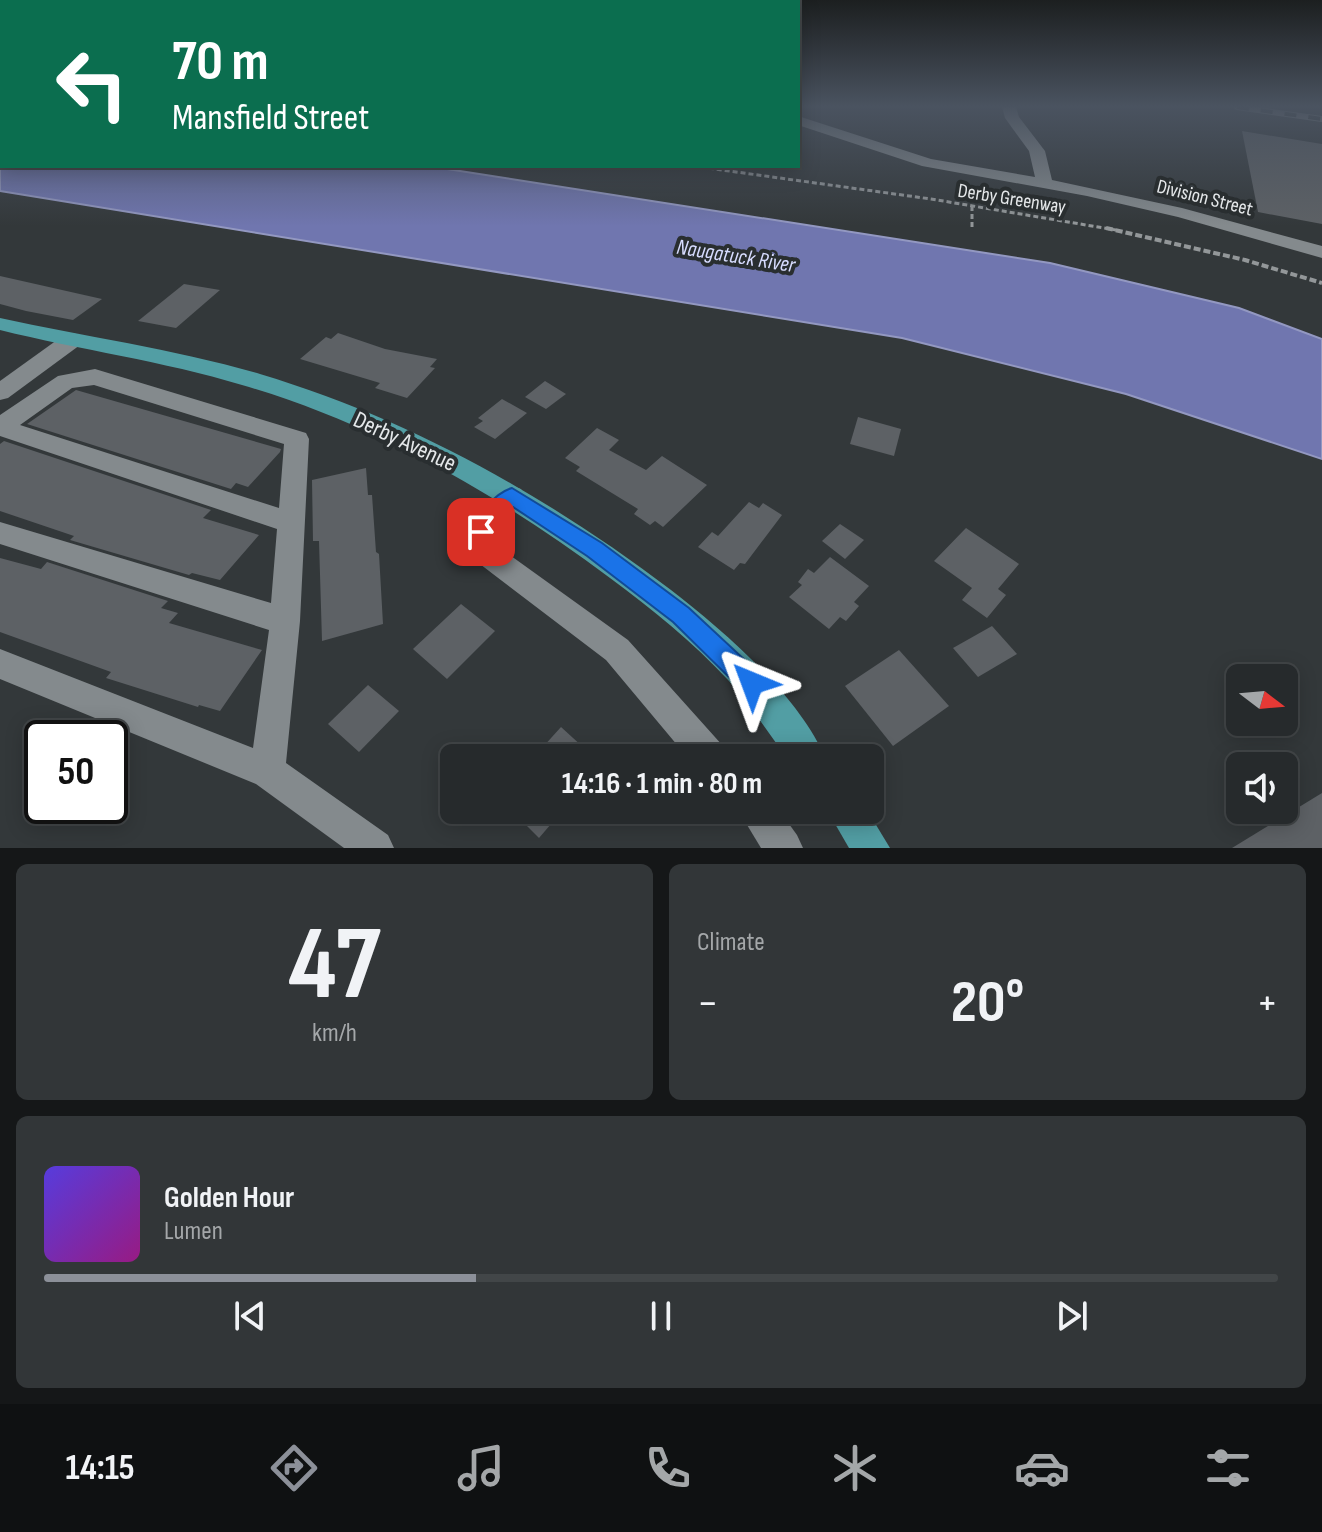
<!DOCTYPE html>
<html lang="en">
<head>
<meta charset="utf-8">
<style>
  :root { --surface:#262a2c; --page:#323638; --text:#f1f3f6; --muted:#a4a7a9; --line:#424648; --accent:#8c9099 }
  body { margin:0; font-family:"Sofia Sans Condensed",sans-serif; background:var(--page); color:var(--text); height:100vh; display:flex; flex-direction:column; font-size:30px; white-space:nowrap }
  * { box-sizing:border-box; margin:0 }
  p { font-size:26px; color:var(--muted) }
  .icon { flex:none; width:44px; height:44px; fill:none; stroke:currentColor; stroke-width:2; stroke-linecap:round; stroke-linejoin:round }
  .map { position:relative; height:848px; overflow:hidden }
  .panel { display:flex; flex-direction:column; gap:16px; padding:16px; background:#151718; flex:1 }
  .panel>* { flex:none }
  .banner { position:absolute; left:0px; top:0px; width:800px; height:168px; box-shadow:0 4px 20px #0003,0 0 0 2px var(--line); background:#0b6e4f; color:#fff; overflow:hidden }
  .needle { width:52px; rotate:106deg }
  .fabs { position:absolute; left:1226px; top:664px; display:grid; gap:16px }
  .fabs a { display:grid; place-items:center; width:72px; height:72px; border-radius:12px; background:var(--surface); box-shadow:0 4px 20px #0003,0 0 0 2px var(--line); font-size:40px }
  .speed { position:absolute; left:24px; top:720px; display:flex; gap:16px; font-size:40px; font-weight:700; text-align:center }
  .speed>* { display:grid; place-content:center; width:104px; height:104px; border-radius:50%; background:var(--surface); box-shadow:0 4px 20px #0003,0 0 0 2px var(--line); line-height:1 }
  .speed .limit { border:4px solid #111; border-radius:12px; background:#fff; color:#111 }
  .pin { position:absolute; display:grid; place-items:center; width:68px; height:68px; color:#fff; margin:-34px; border-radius:16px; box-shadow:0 4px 12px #0006 }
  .me { position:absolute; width:88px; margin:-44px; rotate:316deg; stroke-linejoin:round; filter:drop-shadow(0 0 6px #0008) }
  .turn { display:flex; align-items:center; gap:28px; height:168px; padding:0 40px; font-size:36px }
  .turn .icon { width:104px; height:104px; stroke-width:2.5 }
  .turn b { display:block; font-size:56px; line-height:68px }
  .big { font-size:60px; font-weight:700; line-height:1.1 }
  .panel .widget { flex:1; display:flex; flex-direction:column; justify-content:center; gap:12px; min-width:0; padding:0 28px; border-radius:12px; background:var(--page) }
  .panel .dial { align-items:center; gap:0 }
  .dial b { font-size:104px; line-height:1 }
  .song { display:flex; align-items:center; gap:24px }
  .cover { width:96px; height:96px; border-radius:12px; background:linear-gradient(135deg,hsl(250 70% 55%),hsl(310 70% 35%)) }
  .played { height:8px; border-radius:4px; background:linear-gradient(90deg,var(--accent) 35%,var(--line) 35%) }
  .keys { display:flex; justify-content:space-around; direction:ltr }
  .heat { display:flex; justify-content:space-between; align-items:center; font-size:44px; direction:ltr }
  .panel .tiles { flex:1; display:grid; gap:16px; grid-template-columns:1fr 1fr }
  .widget:last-child { grid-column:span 2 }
  .trip { position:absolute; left:440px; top:744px; width:444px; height:80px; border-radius:12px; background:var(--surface); box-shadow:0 4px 20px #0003,0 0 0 2px var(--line); font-weight:700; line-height:80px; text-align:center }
  .dock { display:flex; height:128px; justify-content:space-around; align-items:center; background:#0f1112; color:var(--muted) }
  .dock .icon { width:56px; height:56px }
  .dock .active { color:var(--accent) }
  .dock b { font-size:36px; color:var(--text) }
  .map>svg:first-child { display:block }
  .water { fill:#7076af; stroke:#9398c1; stroke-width:2 }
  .building { fill:#5d6165 }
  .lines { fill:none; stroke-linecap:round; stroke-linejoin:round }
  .path-far1 { stroke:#939799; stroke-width:3; stroke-dasharray:5 3; stroke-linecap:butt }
  .path { stroke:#939799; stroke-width:4; stroke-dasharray:7 3; stroke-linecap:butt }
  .minor { fill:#848a8d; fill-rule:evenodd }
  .major { fill:#529ea4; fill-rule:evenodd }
  .rail-casing { stroke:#858a8c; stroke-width:6 }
  .rail { stroke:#292e30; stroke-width:4; stroke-dasharray:12; stroke-linecap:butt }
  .route { fill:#1a73e8; stroke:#114b97; stroke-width:2 }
  .labels { text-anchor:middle; stroke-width:8; stroke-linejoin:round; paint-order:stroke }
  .far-street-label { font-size:20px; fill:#e5e8ea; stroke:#292e30 }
  .far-water-label { font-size:22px; font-style:italic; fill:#d7dcfe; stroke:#292e30 }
  .street-label { font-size:24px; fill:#e5e8ea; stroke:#292e30 }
</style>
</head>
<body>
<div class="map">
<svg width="1322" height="848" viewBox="0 0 1322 848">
  <rect width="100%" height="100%" fill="#33383a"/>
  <polygon class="water" points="0,107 2,166 428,166 1050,263 1239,308 1322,339 1322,459 1126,394 902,338 0,191"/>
  <g class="building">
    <polygon points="1242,131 1322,144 1322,224 1258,212"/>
    <polygon points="0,276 102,299 73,320 26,311 0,304"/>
    <polygon points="184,284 220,290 176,328 138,321"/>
    <polygon points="338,333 385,349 437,359 430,367 435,368 407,398 375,388 380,383 300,359 326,337 331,339"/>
    <polygon points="545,381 566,394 546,409 525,397"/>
    <polygon points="76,390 281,449 280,452 248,487 236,483 231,489 27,424"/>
    <polygon points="502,399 527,413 495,439 474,427 483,421 478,418"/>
    <polygon points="858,417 901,429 894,456 850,444"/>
    <polygon points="597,428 619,440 609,450 646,470 662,456 707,485 663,527 655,521 650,525 634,514 638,509 576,471 580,467 565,458"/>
    <polygon points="4,441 211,510 203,518 259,535 220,580 192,573 189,575 70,540 74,536 0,511 0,444"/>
    <polygon points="366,468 368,495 372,495 376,552 379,554 383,624 322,641 319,541 313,541 312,480"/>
    <polygon points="749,502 759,508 763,503 782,515 745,564 740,563 734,570 698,547 712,532 718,536"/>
    <polygon points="840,524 864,540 845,559 822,541"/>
    <polygon points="966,528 1019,564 998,589 1006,595 987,618 962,600 972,588 934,561"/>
    <polygon points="830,557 869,586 854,602 859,606 846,621 840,617 829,629 789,597 802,585 798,582 808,569 814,573"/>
    <polygon points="0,558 41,569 47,562 168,601 161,608 178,613 169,623 262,650 220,711 199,705 198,707 106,678 111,672 0,632"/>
    <polygon points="461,604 495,631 447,679 413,649"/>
    <polygon points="992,626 1017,654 978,677 953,648"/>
    <polygon points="899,650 949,706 893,746 845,686"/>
    <polygon points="368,685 399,711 359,752 328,724"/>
    <polygon points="561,727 595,758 533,758"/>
    <polygon points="1322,793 1322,848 1232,848"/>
    <polygon points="511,810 563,810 539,838"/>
  </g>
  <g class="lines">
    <g class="path-far1">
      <polyline points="693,166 931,199 1116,230"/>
      <polyline points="972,206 972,229"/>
    </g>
    <polyline class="path" points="1106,228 1245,260 1322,283"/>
    <g class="minor">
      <polygon points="1002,107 1016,107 1019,117 1045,151 1052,180 1182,208 1322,246 1322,258 1178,217 1087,196 922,166 798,125 798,116 931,159 1035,177 1029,151 1005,118"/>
      <polygon points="72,333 80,335 83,340 80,345 8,398 0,400 0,381 64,335"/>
      <path d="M95,369L306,433L309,439L300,621L286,763L388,835L394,848H344L256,784L0,679V649L253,748L269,630L0,544V522L271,603L277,529L0,436V415L58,376ZM94,385L284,444L279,508L20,425L72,388Z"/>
      <path d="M512,486L521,489L525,496L499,527L496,545L628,640L723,746L728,758H688L606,660L472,558C459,532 487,494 512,486Z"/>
      <polygon points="738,810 779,810 797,835 803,848 761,848"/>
    </g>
    <g class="major">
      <path d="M0,318C86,337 175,349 260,374C410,419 547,496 671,590C722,629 801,698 825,758H787C768,732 750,705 729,681C693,642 652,609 610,578C499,495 376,424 242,385C163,361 80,350 0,330Z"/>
      <polygon points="827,810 867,810 890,848 849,848"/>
    </g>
    <defs>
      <polyline id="rail" points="1237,107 1322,119"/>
    </defs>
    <use href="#rail" class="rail-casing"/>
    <use href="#rail" class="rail"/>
  </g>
  <linearGradient id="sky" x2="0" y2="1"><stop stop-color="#1c1f20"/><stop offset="0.47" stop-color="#4a5360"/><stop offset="1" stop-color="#4a5360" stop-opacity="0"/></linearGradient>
  <rect width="1322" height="226" fill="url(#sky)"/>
  <path class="route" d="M512,488L602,543L689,608L761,675L765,683L761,692L752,695L744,692L673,622L587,556L513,507L499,520L489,538L481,541L474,538L471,532C480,515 492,494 512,488Z"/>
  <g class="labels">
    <g class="far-street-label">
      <text transform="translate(1205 197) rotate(14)" y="7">Division Street</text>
      <text transform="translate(1012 198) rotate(9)" y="7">Derby Greenway</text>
    </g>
    <g class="far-water-label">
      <text transform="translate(736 255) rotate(9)" y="8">Naugatuck River</text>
    </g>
    <g class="street-label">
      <text transform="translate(405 441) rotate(25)" y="8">Derby Avenue</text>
    </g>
  </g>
</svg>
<div class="fabs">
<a><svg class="needle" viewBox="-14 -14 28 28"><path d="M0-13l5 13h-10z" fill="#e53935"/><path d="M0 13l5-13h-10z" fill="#a4a7a9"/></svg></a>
<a><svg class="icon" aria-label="sound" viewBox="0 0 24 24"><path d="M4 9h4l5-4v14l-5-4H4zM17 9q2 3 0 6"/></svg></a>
</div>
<div class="speed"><div class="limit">50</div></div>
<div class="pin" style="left:481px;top:532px;background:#d93025"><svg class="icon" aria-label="arrive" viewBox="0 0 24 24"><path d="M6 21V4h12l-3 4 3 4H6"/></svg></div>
<svg class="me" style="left:752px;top:683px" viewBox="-20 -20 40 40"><path d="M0-17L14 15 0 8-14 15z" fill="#1a73e8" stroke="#fff" stroke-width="4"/></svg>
<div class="trip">14:16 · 1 min · 80 m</div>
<div class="banner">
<div class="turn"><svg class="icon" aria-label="left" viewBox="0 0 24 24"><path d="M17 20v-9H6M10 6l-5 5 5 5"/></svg><div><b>70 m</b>Mansfield Street</div></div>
</div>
</div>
<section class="panel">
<div class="tiles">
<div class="widget dial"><b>47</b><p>km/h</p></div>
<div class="widget"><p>Climate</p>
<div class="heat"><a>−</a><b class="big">20°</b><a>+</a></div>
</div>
<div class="widget">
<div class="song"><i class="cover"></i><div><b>Golden Hour</b><p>Lumen</p></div></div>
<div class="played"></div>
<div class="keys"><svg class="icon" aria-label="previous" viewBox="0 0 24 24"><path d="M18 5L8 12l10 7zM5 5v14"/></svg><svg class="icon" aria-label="pause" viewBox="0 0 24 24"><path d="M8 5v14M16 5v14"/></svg><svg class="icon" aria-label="next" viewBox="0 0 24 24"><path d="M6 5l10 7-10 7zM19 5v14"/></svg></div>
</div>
</div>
</section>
<nav class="dock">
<b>14:15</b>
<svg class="icon active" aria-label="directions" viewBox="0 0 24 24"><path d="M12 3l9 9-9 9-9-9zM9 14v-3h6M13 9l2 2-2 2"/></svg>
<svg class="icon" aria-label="music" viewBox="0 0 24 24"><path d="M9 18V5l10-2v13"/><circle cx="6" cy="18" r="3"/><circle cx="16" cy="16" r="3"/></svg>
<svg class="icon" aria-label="phone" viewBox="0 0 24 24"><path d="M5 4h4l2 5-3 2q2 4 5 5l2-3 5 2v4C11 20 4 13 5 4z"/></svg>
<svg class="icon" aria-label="climate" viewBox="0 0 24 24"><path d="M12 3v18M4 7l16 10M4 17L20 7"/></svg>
<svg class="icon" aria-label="car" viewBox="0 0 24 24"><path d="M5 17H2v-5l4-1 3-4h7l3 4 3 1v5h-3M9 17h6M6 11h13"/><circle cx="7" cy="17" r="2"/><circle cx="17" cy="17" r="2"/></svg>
<svg class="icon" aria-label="filters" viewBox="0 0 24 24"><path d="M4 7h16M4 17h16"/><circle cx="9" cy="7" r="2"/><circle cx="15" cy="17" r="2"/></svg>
</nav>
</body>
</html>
